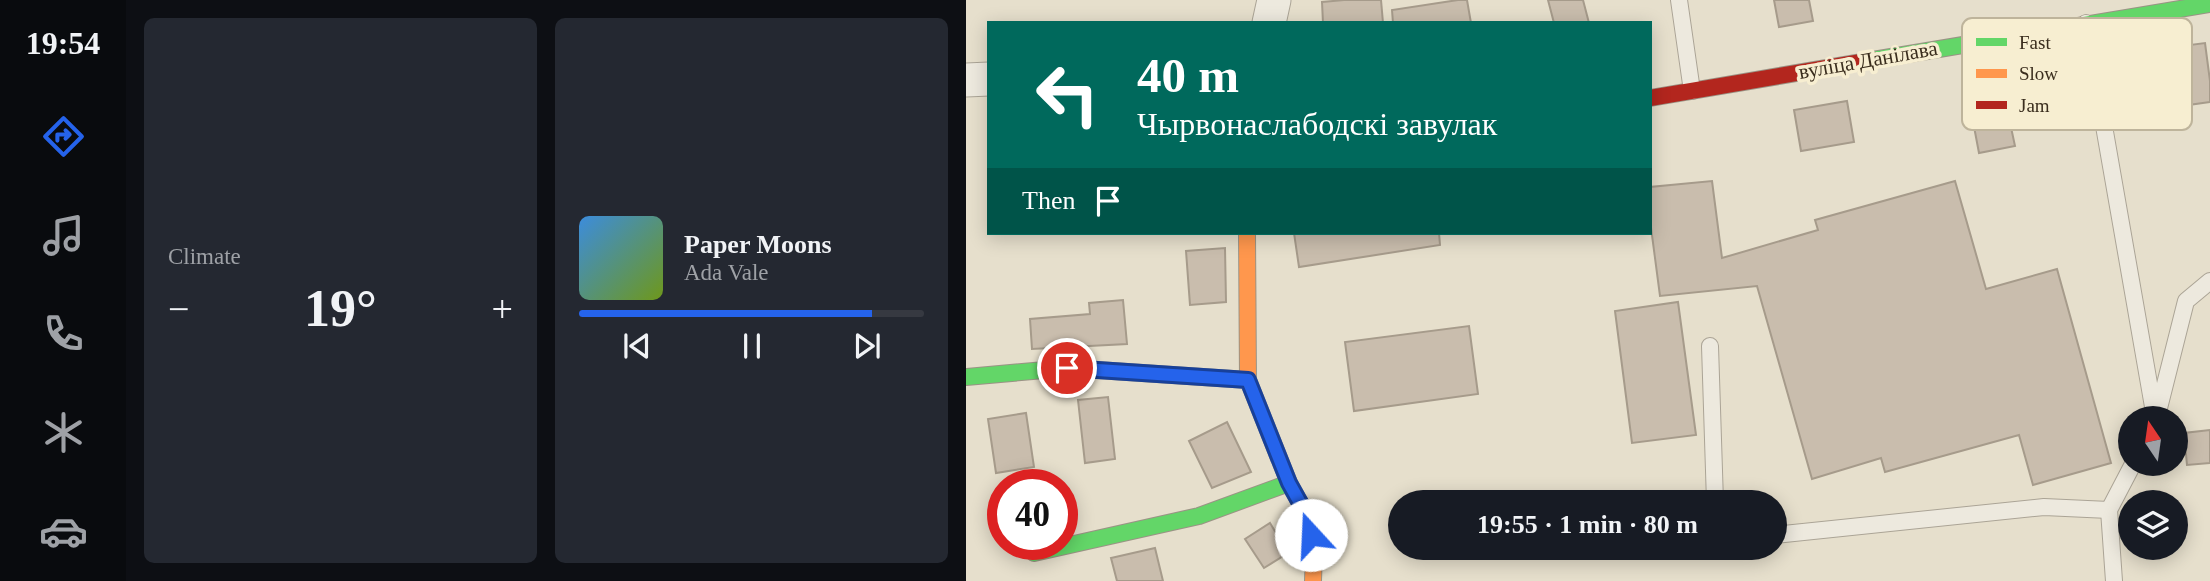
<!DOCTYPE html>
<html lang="en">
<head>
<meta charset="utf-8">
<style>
  :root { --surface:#171b24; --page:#242831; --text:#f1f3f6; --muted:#9ea1a6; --line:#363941; --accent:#2563eb }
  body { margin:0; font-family:"Times New Roman",serif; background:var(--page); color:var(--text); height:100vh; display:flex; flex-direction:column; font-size:26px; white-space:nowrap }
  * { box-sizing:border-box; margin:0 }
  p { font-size:23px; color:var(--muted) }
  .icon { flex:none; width:38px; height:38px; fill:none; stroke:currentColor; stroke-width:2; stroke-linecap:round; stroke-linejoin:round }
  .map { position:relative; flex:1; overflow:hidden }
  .side { display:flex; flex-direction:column; gap:18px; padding:18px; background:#0d0f14; width:840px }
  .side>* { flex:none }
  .banner { position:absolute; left:21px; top:21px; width:665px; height:214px; border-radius:0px; box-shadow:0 4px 18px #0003; background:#00695c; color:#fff; overflow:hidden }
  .needle { width:46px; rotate:347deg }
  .tools { position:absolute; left:1152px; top:406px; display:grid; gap:14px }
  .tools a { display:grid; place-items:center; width:70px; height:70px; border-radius:50%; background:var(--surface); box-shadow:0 4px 18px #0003; font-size:35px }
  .speed { position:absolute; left:21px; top:469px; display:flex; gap:14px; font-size:35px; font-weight:700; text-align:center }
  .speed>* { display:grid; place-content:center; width:91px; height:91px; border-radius:50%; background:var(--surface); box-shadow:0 4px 18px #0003; line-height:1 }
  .speed .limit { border:10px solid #d22; background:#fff; color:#111 }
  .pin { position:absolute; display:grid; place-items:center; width:60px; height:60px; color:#fff; margin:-30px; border:4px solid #fff; border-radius:50%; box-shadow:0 2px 7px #0007 }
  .me { position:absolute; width:77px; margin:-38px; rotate:340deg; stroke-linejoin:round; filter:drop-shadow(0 0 5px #0008) }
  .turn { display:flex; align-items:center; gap:24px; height:147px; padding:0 35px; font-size:32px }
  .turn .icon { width:91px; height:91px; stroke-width:2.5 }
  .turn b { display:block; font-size:49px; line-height:60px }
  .then { display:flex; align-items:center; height:66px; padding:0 35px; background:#0003; gap:14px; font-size:26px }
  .big { font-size:52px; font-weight:700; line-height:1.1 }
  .side .card { flex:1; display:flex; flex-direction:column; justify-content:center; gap:10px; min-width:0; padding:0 24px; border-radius:10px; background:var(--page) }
  .song { display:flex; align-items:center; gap:21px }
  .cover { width:84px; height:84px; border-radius:10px; background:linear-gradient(135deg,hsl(210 70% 55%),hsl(80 70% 35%)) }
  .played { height:7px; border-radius:4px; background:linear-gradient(90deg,var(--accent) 85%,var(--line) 85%) }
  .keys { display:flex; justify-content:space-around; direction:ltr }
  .heat { display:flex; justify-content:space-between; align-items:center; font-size:38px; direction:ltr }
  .side .tiles { flex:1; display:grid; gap:18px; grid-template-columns:repeat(2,1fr) }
  .trip { position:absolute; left:422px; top:490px; width:399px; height:70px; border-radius:35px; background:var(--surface); box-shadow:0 4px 18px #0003; font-weight:700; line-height:70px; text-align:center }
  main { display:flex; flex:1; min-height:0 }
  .menu { display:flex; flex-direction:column; width:126px; justify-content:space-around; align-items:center; background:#090b0e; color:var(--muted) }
  .menu .icon { width:49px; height:49px }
  .menu .selected { color:var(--accent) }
  .menu b { font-size:32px; color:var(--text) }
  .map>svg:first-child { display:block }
  .building { fill:#c9bdad; stroke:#a69b8b; stroke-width:2 }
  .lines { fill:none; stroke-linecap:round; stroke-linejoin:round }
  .lane-casing { stroke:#aba496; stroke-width:18 }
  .street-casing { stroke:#aba496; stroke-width:35 }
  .fast-casing { stroke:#9a9385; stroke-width:18 }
  .slow-casing { stroke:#9a9385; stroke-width:18 }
  .jam-casing { stroke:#9a9385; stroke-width:18 }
  .lane { stroke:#ede9de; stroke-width:16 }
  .street { stroke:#ede9de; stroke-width:33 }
  .fast { stroke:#63d668; stroke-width:16 }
  .slow { stroke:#ff974d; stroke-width:16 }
  .jam { stroke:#b3261e; stroke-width:16 }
  .route-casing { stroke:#184099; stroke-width:18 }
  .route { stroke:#2563eb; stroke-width:12 }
  .labels { text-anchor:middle; stroke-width:7; stroke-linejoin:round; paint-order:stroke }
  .street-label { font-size:21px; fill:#3a2d1d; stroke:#f7eed1 }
  .key { fill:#f7eed1; stroke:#beb49b; stroke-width:2 }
  .key-label { font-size:19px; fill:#3a2d1d }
</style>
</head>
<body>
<main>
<nav class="menu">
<b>19:54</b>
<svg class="icon selected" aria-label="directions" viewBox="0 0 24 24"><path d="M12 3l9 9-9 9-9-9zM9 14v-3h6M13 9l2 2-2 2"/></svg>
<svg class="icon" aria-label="music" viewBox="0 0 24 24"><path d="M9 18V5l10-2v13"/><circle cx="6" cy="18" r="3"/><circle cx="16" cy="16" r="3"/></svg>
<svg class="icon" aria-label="phone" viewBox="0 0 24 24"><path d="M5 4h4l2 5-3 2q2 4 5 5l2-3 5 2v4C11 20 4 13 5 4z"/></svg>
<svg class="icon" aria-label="climate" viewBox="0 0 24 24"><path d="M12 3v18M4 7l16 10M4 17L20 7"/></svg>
<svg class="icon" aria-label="car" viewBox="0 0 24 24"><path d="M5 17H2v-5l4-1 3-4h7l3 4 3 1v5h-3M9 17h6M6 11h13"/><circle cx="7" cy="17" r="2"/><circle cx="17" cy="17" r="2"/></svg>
</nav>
<section class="side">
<div class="tiles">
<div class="card"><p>Climate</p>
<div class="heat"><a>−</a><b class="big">19°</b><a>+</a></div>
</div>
<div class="card">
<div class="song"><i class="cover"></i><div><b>Paper Moons</b><p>Ada Vale</p></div></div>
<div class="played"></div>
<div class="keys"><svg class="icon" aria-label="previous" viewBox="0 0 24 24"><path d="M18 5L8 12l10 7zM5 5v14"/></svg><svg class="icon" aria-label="pause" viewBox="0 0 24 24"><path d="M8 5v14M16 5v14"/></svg><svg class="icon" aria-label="next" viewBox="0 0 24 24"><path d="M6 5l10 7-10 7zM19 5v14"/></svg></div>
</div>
</div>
</section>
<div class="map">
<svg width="1244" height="581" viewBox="0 0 1244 581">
  <rect width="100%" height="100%" fill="#e6dfcc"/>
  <g class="building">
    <polygon points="378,0 415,0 417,23 357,23 356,2"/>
    <polygon points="492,0 501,0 505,23 427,23 426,10"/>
    <polygon points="582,0 617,0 623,23 588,23"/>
    <polygon points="808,0 843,0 847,21 813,27"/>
    <polygon points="1239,43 1244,81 1244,102 1208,107 1200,48"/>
    <polygon points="1114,52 1121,88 1040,104 1049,146 1013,153 999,79 1071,65 1070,61"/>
    <polygon points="881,101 888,142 835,151 828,110"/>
    <polygon points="746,181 756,258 852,230 849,220 989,181 1020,289 1091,269 1145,463 1067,485 1053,435 919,472 915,458 846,479 791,286 694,296 684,220 684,187"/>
    <polygon points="328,233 473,233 474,245 333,267"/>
    <polygon points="259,248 260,302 224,305 220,251"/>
    <polygon points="157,300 161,344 66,349 64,319 124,314 123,303"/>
    <polygon points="712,302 730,435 666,443 649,311"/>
    <polygon points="503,326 512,394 388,411 379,342"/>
    <polygon points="142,397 149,459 119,463 112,400"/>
    <polygon points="60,413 68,467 30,473 22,419"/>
    <polygon points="261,422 285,472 246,488 223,441"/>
    <polygon points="1244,430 1244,463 1221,465 1218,433"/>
    <polygon points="304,523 322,553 298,568 279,539"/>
    <polygon points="189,548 197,581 151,581 145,558"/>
  </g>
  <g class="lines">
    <defs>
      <g id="lane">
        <polyline points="713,0 726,91"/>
        <polyline points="1120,23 1189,418"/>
        <polyline points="744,346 749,502"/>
        <polyline points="1192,412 1220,301 1244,281"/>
        <polyline points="808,535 1078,507 1143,510"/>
        <polyline points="1148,581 1143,510 1167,464"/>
      </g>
      <g id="street">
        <polyline points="303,23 308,0"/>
        <polyline points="0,80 23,79"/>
      </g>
      <g id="fast">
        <polyline points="907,60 1244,4"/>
        <polyline points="0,377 101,368 282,380"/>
        <polyline points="68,553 233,516 323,483"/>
      </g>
      <polyline id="slow" points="281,233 282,380 323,483 343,519 348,552 347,581"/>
      <polyline id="jam" points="684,98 907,60"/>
    </defs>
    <use href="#lane" class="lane-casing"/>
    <use href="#street" class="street-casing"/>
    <use href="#fast" class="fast-casing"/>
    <use href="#slow" class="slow-casing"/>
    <use href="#jam" class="jam-casing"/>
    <use href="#lane" class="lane"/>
    <use href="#street" class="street"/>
    <use href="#fast" class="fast"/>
    <use href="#slow" class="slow"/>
    <use href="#jam" class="jam"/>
  </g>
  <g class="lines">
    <defs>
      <polyline id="route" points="101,368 282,380 323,483 343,519 345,535"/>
    </defs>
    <use href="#route" class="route-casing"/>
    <use href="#route" class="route"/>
  </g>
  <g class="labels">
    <g class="street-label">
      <text transform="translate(902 60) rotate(-10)" y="7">вуліца Данілава</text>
    </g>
  </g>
  <rect x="996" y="18" width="230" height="112" rx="10" class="key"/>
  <rect x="1010" y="38" width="31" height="8" fill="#63d668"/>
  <rect x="1010" y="69" width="31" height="9" fill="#ff974d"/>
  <rect x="1010" y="101" width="31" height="8" fill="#b3261e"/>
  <g class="key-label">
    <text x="1053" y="49">Fast</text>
    <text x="1053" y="80">Slow</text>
    <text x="1053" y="112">Jam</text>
  </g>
</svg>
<div class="tools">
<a><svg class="needle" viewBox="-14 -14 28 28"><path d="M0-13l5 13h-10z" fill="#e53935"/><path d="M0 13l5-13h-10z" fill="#9ea1a6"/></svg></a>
<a><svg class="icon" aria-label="layers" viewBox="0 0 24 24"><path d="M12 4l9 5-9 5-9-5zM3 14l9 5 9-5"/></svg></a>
</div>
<div class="speed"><div class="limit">40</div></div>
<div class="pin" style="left:101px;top:368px;background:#d93025"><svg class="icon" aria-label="arrive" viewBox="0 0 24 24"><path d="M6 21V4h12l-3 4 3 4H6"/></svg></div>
<svg class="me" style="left:345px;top:535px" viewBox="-20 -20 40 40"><circle r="19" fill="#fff"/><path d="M0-13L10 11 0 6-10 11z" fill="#2563eb"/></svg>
<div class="trip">19:55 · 1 min · 80 m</div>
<div class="banner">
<div class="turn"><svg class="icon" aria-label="left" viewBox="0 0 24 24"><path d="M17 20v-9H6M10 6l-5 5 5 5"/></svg><div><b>40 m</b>Чырвонаслабодскі завулак</div></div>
<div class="then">Then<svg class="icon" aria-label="arrive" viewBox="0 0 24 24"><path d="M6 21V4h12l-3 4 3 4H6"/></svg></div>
</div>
</div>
</main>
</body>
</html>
